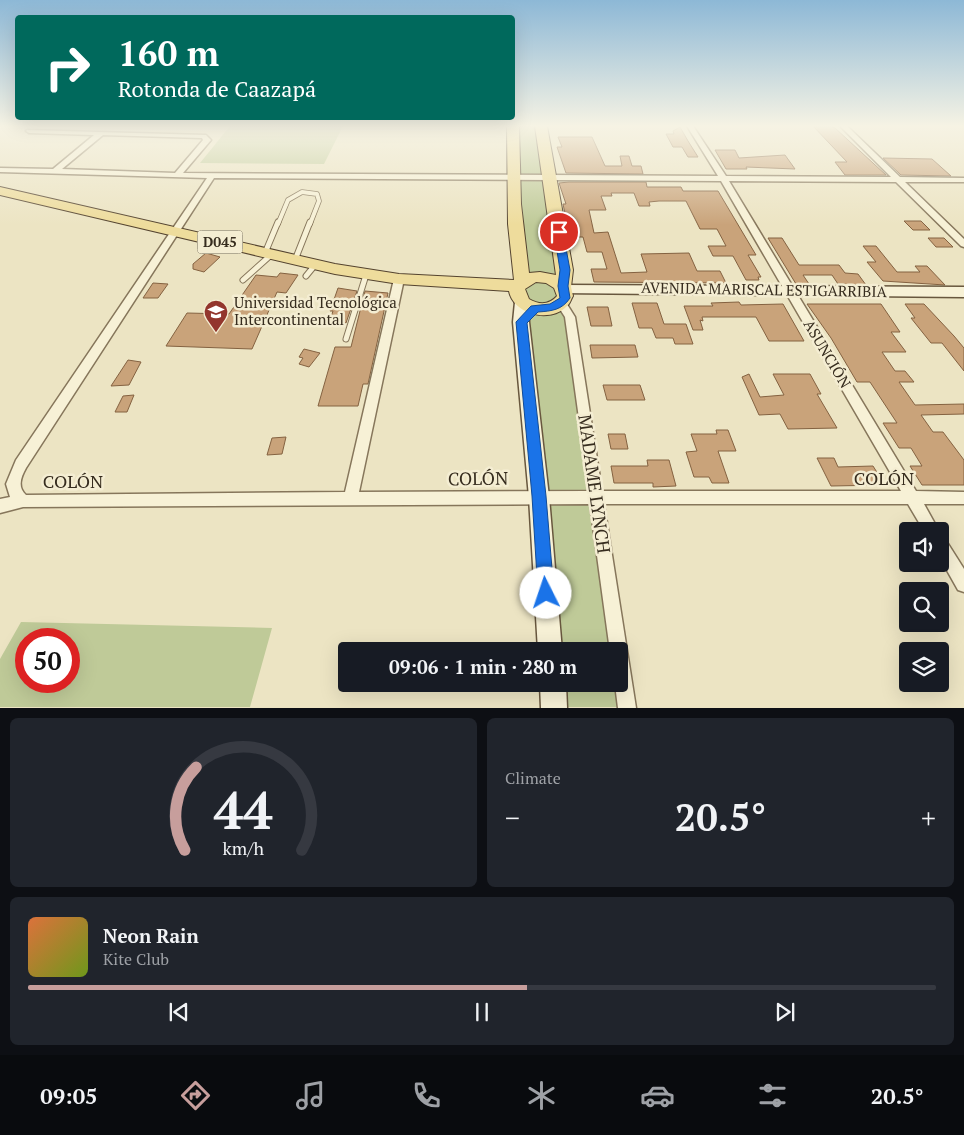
<!DOCTYPE html>
<html lang="en">
<head>
<meta charset="utf-8">
<style>
  :root { --surface:#171b24; --page:#20242c; --text:#f1f3f6; --muted:#9ea1a6; --line:#363941; --accent:#c79e9c }
  body { margin:0; font-family:"PT Serif",serif; background:var(--page); color:var(--text); height:100vh; display:flex; flex-direction:column; font-size:19px; white-space:nowrap }
  * { box-sizing:border-box; margin:0 }
  p { font-size:16px; color:var(--muted) }
  .icon { flex:none; width:28px; height:28px; fill:none; stroke:currentColor; stroke-width:2; stroke-linecap:round; stroke-linejoin:round }
  .map { position:relative; height:708px; overflow:hidden }
  .panel { display:flex; flex-direction:column; gap:10px; padding:10px; background:#0d0f14; flex:1 }
  .panel>* { flex:none }
  .top-card { position:absolute; left:15px; top:15px; width:500px; height:105px; border-radius:5px; box-shadow:0 5px 20px #0002; background:#00695c; color:#fff; overflow:hidden }
  .tools { position:absolute; left:899px; top:522px; display:grid; gap:10px }
  .tools a { display:grid; place-items:center; width:50px; height:50px; border-radius:5px; background:var(--surface); box-shadow:0 5px 20px #0002; font-size:25px }
  .speed { position:absolute; left:15px; top:628px; display:flex; gap:10px; font-size:25px; font-weight:700; text-align:center }
  .speed>* { display:grid; place-content:center; width:65px; height:65px; border-radius:50%; background:var(--surface); box-shadow:0 5px 20px #0002; line-height:1 }
  .speed .limit { border:8px solid #d22; background:#fff; color:#111 }
  .pin { position:absolute; display:grid; place-items:center; width:42px; height:42px; color:#fff; margin:-21px; border:2px solid #fff; border-radius:50%; box-shadow:0 1px 5px #0007 }
  .me { position:absolute; width:55px; margin:-28px; rotate:356deg; stroke-linejoin:round; filter:drop-shadow(0 0 4px #0008) }
  .turn { display:flex; align-items:center; gap:18px; height:105px; padding:0 20px; font-size:22px }
  .turn .icon { width:65px; height:65px; stroke-width:2.5 }
  .turn b { display:block; font-size:35px; line-height:42px }
  .big { font-size:38px; font-weight:800; line-height:1.1 }
  .panel .widget { flex:1; display:flex; flex-direction:column; justify-content:center; gap:8px; min-width:0; padding:0 18px; border-radius:8px; background:var(--page) }
  .panel .dial { align-items:center; gap:0 }
  .dial svg { height:130px; overflow:visible; fill:none; stroke:var(--line); stroke-width:7; stroke-linecap:round; text-anchor:middle }
  .dial text { fill:var(--text); stroke:none }
  .song { display:flex; align-items:center; gap:15px }
  .cover { width:60px; height:60px; border-radius:8px; background:linear-gradient(135deg,hsl(20 70% 55%),hsl(80 70% 35%)) }
  .played { height:5px; border-radius:2px; background:linear-gradient(90deg,var(--accent) 55%,var(--line) 55%) }
  .keys { display:flex; justify-content:space-around; direction:ltr }
  .heat { display:flex; justify-content:space-between; align-items:center; font-size:28px; direction:ltr }
  .panel .tiles { flex:1; display:grid; gap:10px; grid-template-columns:1fr 1fr }
  .widget:last-child { grid-column:span 2 }
  .trip { position:absolute; left:338px; top:642px; width:290px; height:50px; border-radius:5px; background:var(--surface); box-shadow:0 5px 20px #0002; font-weight:800; line-height:50px; text-align:center }
  .dock { display:flex; height:80px; justify-content:space-around; align-items:center; background:#090b0e; color:var(--muted) }
  .dock .icon { width:35px; height:35px }
  .dock .active { color:var(--accent) }
  .dock b { font-size:22px; color:var(--text) }
  .map>svg:first-child { display:block }
  .green { fill:#bfca98; fill-rule:evenodd }
  .building { fill:#c9a37a; stroke:#846241 }
  .lines { fill:none; stroke-linecap:round; stroke-linejoin:round }
  .service-far1-casing { stroke:#86765b; stroke-width:5.5 }
  .service-casing { stroke:#86765b; stroke-width:7 }
  .minor-casing { stroke:#86765b; stroke-width:3 }
  .secondary-casing { stroke:#68573e; stroke-width:3 }
  .primary-casing { stroke:#54432f; stroke-width:2 }
  .service-far1 { stroke:#f7f1d6; stroke-width:4 }
  .service { stroke:#f7f1d6; stroke-width:5 }
  .minor { fill:#f7f1d6; fill-rule:evenodd }
  .secondary { fill:#f7f1d6; fill-rule:evenodd }
  .primary { fill:#eedc9c; fill-rule:evenodd }
  .route { fill:#1a73e8; stroke:#114b97 }
  .labels { text-anchor:middle; stroke-width:5; stroke-linejoin:round; paint-order:stroke }
  .shield { fill:#f4edd2; stroke:#6f6654; stroke-width:1 }
  .shield-label { font-size:14px; font-weight:bold; fill:#362c1e }
  .street-label { font-size:15px; fill:#362c1e; stroke:#f4edd2 }
  .poi-label { font-size:15px; fill:#362c1e; stroke:#f4edd2; text-anchor:start }
  .near-street-label { font-size:18px; fill:#362c1e; stroke:#f4edd2 }
</style>
</head>
<body>
<div class="map">
<svg width="964" height="708" viewBox="0 0 964 708">
  <rect width="100%" height="100%" fill="#ece4c3"/>
  <g class="green">
    <polygon points="230,126 343,126 324,164 200,163"/>
    <polygon points="517,126 536,126 551,180 571,284 527,277 516,180"/>
    <polygon points="535,281 549,282 560,291 554,303 537,304 525,297 524,289"/>
    <polygon points="566,304 610,651 558,651 529,310"/>
    <path d="M21,622L272,628L250,707H0V659ZM26,639H69V681H26Z"/>
    <polygon points="561,684 615,684 618,707 563,707"/>
  </g>
  <g class="building">
    <polygon points="813,126 830,126 835,128 886,175 845,175 835,162 847,162"/>
    <polygon points="680,127 688,141 698,157 688,157 682,147 673,147 666,134 674,134 673,131"/>
    <polygon points="558,137 592,137 605,166 622,166 620,156 629,156 632,166 641,166 643,174 566,173 557,147 562,147"/>
    <polygon points="715,150 735,150 739,158 785,155 795,169 746,167 747,169 726,169"/>
    <polygon points="883,158 932,159 951,176 901,175"/>
    <polygon points="569,182 646,182 647,187 681,187 683,191 718,191 756,255 748,255 761,277 758,277 759,280 746,280 733,256 713,256 708,246 726,246 717,229 700,229 686,201 659,201 649,202 650,206 639,206 634,193 611,193 612,196 601,196 606,210 589,210 594,233 608,232 621,273 647,272 641,254 689,253 697,271 720,271 726,283 594,282 591,269 607,269 602,252 587,252 583,237 570,237 563,204 566,204 559,183"/>
    <polygon points="904,221 921,221 930,230 913,230"/>
    <polygon points="768,238 782,238 799,265 839,265 845,273 858,274 866,285 838,284 832,275 803,275 809,284 796,284"/>
    <polygon points="928,238 944,238 953,247 936,247"/>
    <polygon points="863,246 876,246 897,272 920,272 915,266 927,266 945,285 883,281 867,262 876,262"/>
    <polygon points="206,253 220,257 204,272 193,269 193,264"/>
    <polygon points="280,273 298,275 286,293 277,292 252,349 166,346 187,313 229,314 256,275 277,277"/>
    <polygon points="153,283 168,284 158,298 143,298"/>
    <polygon points="338,288 357,291 346,323 329,323 333,311 330,311"/>
    <polygon points="365,291 388,293 368,384 363,384 358,406 318,406 335,347 351,347"/>
    <polygon points="739,302 741,305 783,304 804,341 769,341 756,317 702,317 703,321 700,320 703,330 693,330 684,306 713,306 711,303"/>
    <polygon points="632,303 657,303 664,324 686,324 693,344 675,344 673,338 656,338 652,328 639,328"/>
    <polygon points="807,304 881,304 900,332 891,332 906,352 882,352 895,371 905,371 914,382 899,382 915,405 964,404 964,414 921,415 933,432 943,432 964,460 964,485 922,485 910,466 922,466 911,448 899,448 883,423 897,423 870,382 857,382 831,338"/>
    <polygon points="905,304 924,304 954,336 964,348 964,371 942,343 931,343 911,318 915,318"/>
    <polygon points="587,307 608,307 612,326 591,326"/>
    <polygon points="590,345 635,345 638,357 592,358"/>
    <polygon points="304,349 320,353 309,367 299,364 303,358 299,357"/>
    <polygon points="128,360 141,362 129,385 111,386"/>
    <polygon points="749,374 760,397 784,395 773,374 810,374 821,394 817,394 837,428 788,429 780,414 759,415 742,377"/>
    <polygon points="603,385 640,385 645,400 607,400"/>
    <polygon points="134,395 127,412 115,412 123,396"/>
    <polygon points="716,430 728,430 736,451 718,451 729,483 712,483 709,477 694,477 686,452 697,451 691,434 717,434"/>
    <polygon points="608,434 625,434 628,449 611,449"/>
    <polygon points="286,437 282,454 267,455 272,438"/>
    <polygon points="817,458 834,458 838,467 873,466 885,485 831,486"/>
    <polygon points="647,460 669,460 676,486 653,487 653,483 614,483 611,466 648,466"/>
  </g>
  <g class="lines">
    <defs>
      <polyline id="service-far1" points="278,224 288,200 302,192 317,194 319,201 310,224"/>
      <g id="service">
        <polyline points="265,253 278,222"/>
        <polyline points="295,260 310,222"/>
        <polyline points="306,276 315,265"/>
        <polyline points="243,280 271,255"/>
        <polyline points="346,339 366,275"/>
      </g>
      <g id="minor">
        <path d="M687,126H693L726,176L891,177L840,126H847L900,177L964,178V182H905L964,239V247L961,246L896,182L729,181L916,491L964,492V504H924L939,531H924L908,504H604L636,708H618L615,684H619V651H610L590,504L23,507L0,513V499L10,497L6,484L16,460L207,178L0,172V168L53,169L94,135L29,133L26,131L27,130L206,135L211,140L183,173L718,176ZM103,135L202,138L203,140L175,173L62,169ZM214,178L721,181L901,491H602L575,317L565,301L561,300L556,303L565,317L589,491L359,492L404,279L399,276L394,279L345,492L26,495C17,487 21,477 26,468Z"/>
        <polygon points="940,537 945,539 964,569 964,592 958,590 940,558"/>
      </g>
      <g id="secondary">
        <polygon points="565,285 964,287 964,297 560,293 558,290"/>
        <polygon points="522,297 529,302 529,322 549,497 562,651 538,651 529,497 513,322 515,302"/>
        <polygon points="540,684 566,684 567,708 541,708"/>
      </g>
      <path id="primary" d="M507,126H519L521,204L529,273L540,272L556,275L535,126H547L573,270L571,287L573,296C571,299 570,304 567,306C550,324 513,314 509,291L399,284L335,274L0,195V187L335,264L399,274L514,280L508,224ZM536,282L546,283L554,288L557,296C549,305 539,305 529,299L525,289Z"/>
    </defs>
    <use href="#service-far1" class="service-far1-casing"/>
    <use href="#service" class="service-casing"/>
    <use href="#minor" class="minor-casing"/>
    <use href="#secondary" class="secondary-casing"/>
    <use href="#primary" class="primary-casing"/>
    <use href="#service-far1" class="service-far1"/>
    <use href="#service" class="service"/>
    <use href="#minor" class="minor"/>
    <use href="#secondary" class="secondary"/>
    <use href="#primary" class="primary"/>
  </g>
  <linearGradient id="sky" x2="0" y2="1"><stop stop-color="#8db8d6"/><stop offset="0.56" stop-color="#f6f3e4"/><stop offset="1" stop-color="#f6f3e4" stop-opacity="0"/></linearGradient>
  <rect width="964" height="225" fill="url(#sky)"/>
  <path class="route" d="M559,230L563,232L570,270L568,286L570,298C562,310 552,311 538,312L527,323L546,496L554,593L552,599L546,601L541,599L538,593L532,496L516,322L531,306L550,304L560,298L558,286L560,270L554,232Z"/>
  <defs>
    <symbol id="university-pin" viewBox="-11 -11 22 30"><path d="M0 17L-7.5 6A9.5 9.5 0 1 1 7.5 6Z" fill="#93362d" stroke="#f4edd2"/><path d="M0-5L7-2L0 1L-7-2ZM-4 1L0 2.5L4 1V4Q0 6-4 4Z" fill="#fff"/></symbol>
  </defs>
  <g fill-rule="evenodd">
    <use href="#university-pin" x="202" y="298" width="28" height="38"/>
  </g>
  <g class="labels">
    <rect class="shield" x="197.5" y="230.5" width="45" height="23" rx="4"/>
    <g class="shield-label">
      <text x="220" y="247">D045</text>
    </g>
    <g class="street-label">
      <text transform="translate(764 290) rotate(1)" y="5">AVENIDA MARISCAL ESTIGARRIBIA</text>
      <text transform="translate(827 354) rotate(59)" y="5">ASUNCIÓN</text>
    </g>
    <g class="poi-label">
      <text x="234" y="308">Universidad Tecnológica<tspan x="234" dy="17">Intercontinental</tspan></text>
    </g>
    <g class="near-street-label">
      <text transform="translate(478 479) rotate(-1)" y="6">COLÓN</text>
      <text x="884" y="485">COLÓN</text>
      <text x="73" y="488">COLÓN</text>
      <text transform="translate(594 484) rotate(82)" y="6">MADAME LYNCH</text>
    </g>
  </g>
</svg>
<div class="tools">
<a><svg class="icon" aria-label="sound" viewBox="0 0 24 24"><path d="M4 9h4l5-4v14l-5-4H4zM17 9q2 3 0 6"/></svg></a>
<a><svg class="icon" aria-label="search" viewBox="0 0 24 24"><circle cx="10" cy="10" r="6"/><path d="M15 15l6 6"/></svg></a>
<a><svg class="icon" aria-label="layers" viewBox="0 0 24 24"><path d="M12 4l9 5-9 5-9-5zM3 14l9 5 9-5"/></svg></a>
</div>
<div class="speed"><div class="limit">50</div></div>
<div class="pin" style="left:559px;top:232px;background:#d93025"><svg class="icon" aria-label="arrive" viewBox="0 0 24 24"><path d="M6 21V4h12l-3 4 3 4H6"/></svg></div>
<svg class="me" style="left:546px;top:593px" viewBox="-20 -20 40 40"><circle r="19" fill="#fff"/><path d="M0-13L10 11 0 6-10 11z" fill="#1a73e8"/></svg>
<div class="trip">09:06 · 1 min · 280 m</div>
<div class="top-card">
<div class="turn"><svg class="icon" aria-label="right" viewBox="0 0 24 24"><path d="M7 20v-9h11M14 6l5 5-5 5"/></svg><div><b>160 m</b>Rotonda de Caazapá</div></div>
</div>
</div>
<section class="panel">
<div class="tiles">
<div class="widget dial"><svg viewBox="0 0 100 80">
<path d="M14 69A42 42 0 1 1 86 69"/>
<path d="M14 69A42 42 0 0 1 21 18" stroke="#c79e9c"/>
<text x="50" y="56" font-size="32" font-weight="700">44</text>
<text x="50" y="72" font-size="11">km/h</text>
</svg></div>
<div class="widget"><p>Climate</p>
<div class="heat"><a>−</a><b class="big">20.5°</b><a>+</a></div>
</div>
<div class="widget">
<div class="song"><i class="cover"></i><div><b>Neon Rain</b><p>Kite Club</p></div></div>
<div class="played"></div>
<div class="keys"><svg class="icon" aria-label="previous" viewBox="0 0 24 24"><path d="M18 5L8 12l10 7zM5 5v14"/></svg><svg class="icon" aria-label="pause" viewBox="0 0 24 24"><path d="M8 5v14M16 5v14"/></svg><svg class="icon" aria-label="next" viewBox="0 0 24 24"><path d="M6 5l10 7-10 7zM19 5v14"/></svg></div>
</div>
</div>
</section>
<nav class="dock">
<b>09:05</b>
<svg class="icon active" aria-label="directions" viewBox="0 0 24 24"><path d="M12 3l9 9-9 9-9-9zM9 14v-3h6M13 9l2 2-2 2"/></svg>
<svg class="icon" aria-label="music" viewBox="0 0 24 24"><path d="M9 18V5l10-2v13"/><circle cx="6" cy="18" r="3"/><circle cx="16" cy="16" r="3"/></svg>
<svg class="icon" aria-label="phone" viewBox="0 0 24 24"><path d="M5 4h4l2 5-3 2q2 4 5 5l2-3 5 2v4C11 20 4 13 5 4z"/></svg>
<svg class="icon" aria-label="climate" viewBox="0 0 24 24"><path d="M12 3v18M4 7l16 10M4 17L20 7"/></svg>
<svg class="icon" aria-label="car" viewBox="0 0 24 24"><path d="M5 17H2v-5l4-1 3-4h7l3 4 3 1v5h-3M9 17h6M6 11h13"/><circle cx="7" cy="17" r="2"/><circle cx="17" cy="17" r="2"/></svg>
<svg class="icon" aria-label="filters" viewBox="0 0 24 24"><path d="M4 7h16M4 17h16"/><circle cx="9" cy="7" r="2"/><circle cx="15" cy="17" r="2"/></svg>
<b>20.5°</b>
</nav>
</body>
</html>
